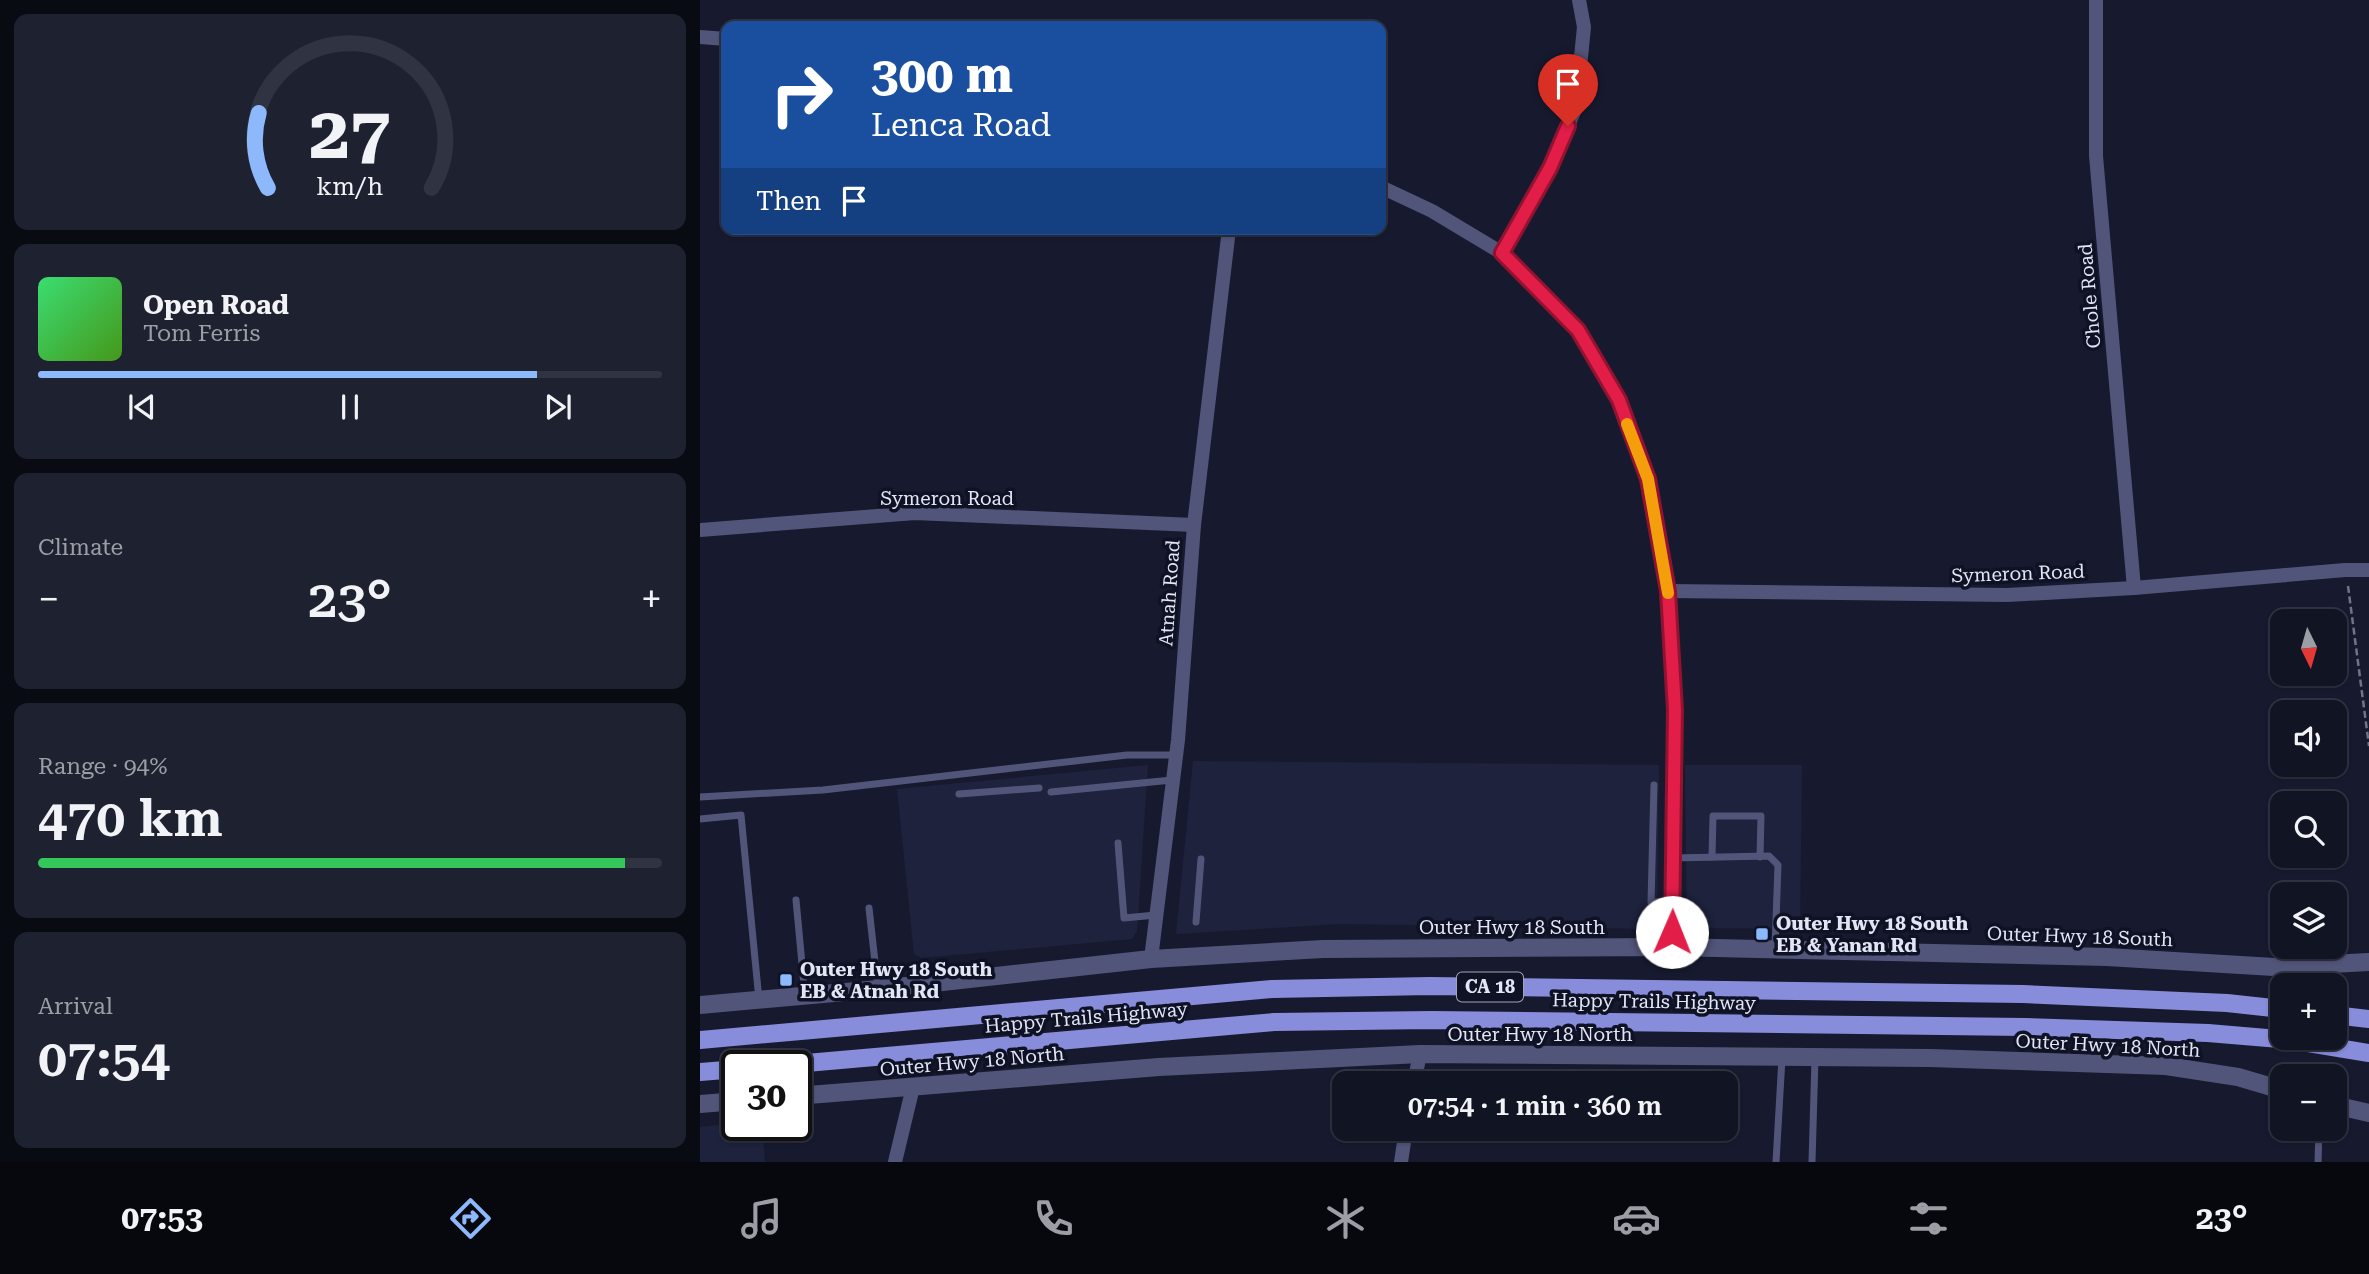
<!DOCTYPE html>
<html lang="en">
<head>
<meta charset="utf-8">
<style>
  :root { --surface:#111423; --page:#1e2130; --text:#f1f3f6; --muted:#9c9ea6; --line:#303341; --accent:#8db9fc }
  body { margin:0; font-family:"Roboto Serif",serif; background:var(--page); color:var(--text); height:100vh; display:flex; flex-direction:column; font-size:26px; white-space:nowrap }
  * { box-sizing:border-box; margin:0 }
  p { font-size:23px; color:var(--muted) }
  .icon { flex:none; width:38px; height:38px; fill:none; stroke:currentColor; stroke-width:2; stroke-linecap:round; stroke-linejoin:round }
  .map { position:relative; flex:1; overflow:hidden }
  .side { display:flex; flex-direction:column; gap:14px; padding:14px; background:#090b13; width:700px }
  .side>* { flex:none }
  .guide { position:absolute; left:21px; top:21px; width:665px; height:214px; border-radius:14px; box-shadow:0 2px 5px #0004,0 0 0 2px var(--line); background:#1a4fa0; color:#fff; overflow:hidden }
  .needle { width:46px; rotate:175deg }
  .controls { position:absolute; left:1570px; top:609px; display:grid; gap:14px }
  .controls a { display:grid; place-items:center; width:77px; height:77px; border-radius:14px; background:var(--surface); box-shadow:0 2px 5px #0004,0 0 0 2px var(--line); font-size:35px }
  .speed { position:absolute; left:21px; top:1050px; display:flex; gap:14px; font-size:35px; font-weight:700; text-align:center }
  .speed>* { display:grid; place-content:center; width:91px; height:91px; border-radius:50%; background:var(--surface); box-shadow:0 2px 5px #0004,0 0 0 2px var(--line); line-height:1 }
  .speed .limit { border:4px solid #111; border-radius:10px; background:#fff; color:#111 }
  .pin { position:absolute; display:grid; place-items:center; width:60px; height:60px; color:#fff; margin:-72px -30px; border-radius:50% 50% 50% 0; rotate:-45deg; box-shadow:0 0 7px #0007 }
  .pin .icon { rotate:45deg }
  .me { position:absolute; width:77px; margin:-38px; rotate:1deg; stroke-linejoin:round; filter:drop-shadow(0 0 5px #0008) }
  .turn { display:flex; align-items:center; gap:24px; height:147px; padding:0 35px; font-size:32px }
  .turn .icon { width:91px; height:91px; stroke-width:2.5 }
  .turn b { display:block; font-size:49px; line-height:60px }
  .then { display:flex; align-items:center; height:66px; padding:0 35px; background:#0003; gap:14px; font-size:26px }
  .big { font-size:52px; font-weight:600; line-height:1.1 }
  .side .widget { flex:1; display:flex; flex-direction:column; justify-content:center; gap:10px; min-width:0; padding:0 24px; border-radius:14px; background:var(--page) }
  .side .dial { align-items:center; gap:0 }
  .dial svg { height:182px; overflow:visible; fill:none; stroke:var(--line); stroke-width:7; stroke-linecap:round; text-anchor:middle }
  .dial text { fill:var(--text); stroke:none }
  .song { display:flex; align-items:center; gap:21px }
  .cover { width:84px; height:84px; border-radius:10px; background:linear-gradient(135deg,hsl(140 70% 55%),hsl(100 70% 35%)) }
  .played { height:7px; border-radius:4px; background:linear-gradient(90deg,var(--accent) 80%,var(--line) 80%) }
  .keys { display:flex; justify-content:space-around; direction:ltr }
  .heat { display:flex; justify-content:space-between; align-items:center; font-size:38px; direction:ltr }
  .charge { height:10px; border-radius:5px; background:linear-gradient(90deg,#34c759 94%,var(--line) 0) }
  .trip { position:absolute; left:632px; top:1071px; width:406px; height:70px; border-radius:14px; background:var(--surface); box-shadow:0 2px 5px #0004,0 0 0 2px var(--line); font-weight:600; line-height:70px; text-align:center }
  .dock { display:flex; height:112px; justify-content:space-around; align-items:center; background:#07080e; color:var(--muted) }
  .dock .icon { width:49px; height:49px }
  .dock .on { color:var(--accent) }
  .dock b { font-size:32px; color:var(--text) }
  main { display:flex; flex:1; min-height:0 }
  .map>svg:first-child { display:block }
  .built { fill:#1e223c }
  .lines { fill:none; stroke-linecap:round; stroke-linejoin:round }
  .path { stroke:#717487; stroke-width:2.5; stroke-dasharray:7 3.5; stroke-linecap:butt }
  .service { stroke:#52557a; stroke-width:7 }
  .minor { stroke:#52557a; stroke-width:14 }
  .tertiary { stroke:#52557a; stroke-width:18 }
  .primary { stroke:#888ddb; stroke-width:18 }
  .route-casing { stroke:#92132f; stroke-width:18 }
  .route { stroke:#e11d48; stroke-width:12 }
  .slow { stroke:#f59e0b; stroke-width:12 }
  .poi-dot { fill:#8db9fc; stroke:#0f1125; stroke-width:2.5 }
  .labels { text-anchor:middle; stroke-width:7; stroke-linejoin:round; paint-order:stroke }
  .shield { fill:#0f1125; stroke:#a3a5b6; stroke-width:2 }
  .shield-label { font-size:18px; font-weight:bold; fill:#e2e5f4 }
  .street-label { font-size:19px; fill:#e2e5f4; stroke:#0f1125 }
  .poi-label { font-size:19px; font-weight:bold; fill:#e2e5f4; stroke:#0f1125; text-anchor:start }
</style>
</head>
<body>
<main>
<section class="side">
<div class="widget dial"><svg viewBox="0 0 100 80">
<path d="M14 69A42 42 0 1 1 86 69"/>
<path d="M14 69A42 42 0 0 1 10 36" stroke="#8db9fc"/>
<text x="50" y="56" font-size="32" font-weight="700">27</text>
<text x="50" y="72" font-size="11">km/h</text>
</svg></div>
<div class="widget">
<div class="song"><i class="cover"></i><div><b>Open Road</b><p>Tom Ferris</p></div></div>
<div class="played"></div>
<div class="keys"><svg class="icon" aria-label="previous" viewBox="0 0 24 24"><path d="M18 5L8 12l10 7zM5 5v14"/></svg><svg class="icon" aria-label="pause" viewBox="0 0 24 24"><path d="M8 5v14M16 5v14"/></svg><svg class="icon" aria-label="next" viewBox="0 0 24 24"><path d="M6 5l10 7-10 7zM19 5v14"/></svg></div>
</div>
<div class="widget"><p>Climate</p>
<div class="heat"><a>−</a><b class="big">23°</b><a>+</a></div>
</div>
<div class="widget"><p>Range · 94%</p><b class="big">470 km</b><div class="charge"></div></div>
<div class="widget"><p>Arrival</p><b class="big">07:54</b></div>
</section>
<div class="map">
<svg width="1669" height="1162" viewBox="0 0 1669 1162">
  <rect width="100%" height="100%" fill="#171a2f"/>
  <g class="built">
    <polygon points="493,761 959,765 957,924 949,929 640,924 476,934"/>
    <polygon points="448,765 437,931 432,939 221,958 214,954 197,789"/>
    <polygon points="985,765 1102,765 1100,929 987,928"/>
    <polygon points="37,1123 37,1125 62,1125 65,1162 0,1162 0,1127"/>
  </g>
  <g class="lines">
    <polyline class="path" points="1648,586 1669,746"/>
    <g class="service">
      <polyline points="954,785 951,902 972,902"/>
      <polyline points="351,792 472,780"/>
      <polyline points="259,794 339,788"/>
      <polyline points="0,797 123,790 427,755 476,755"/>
      <polyline points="0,819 41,815 59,1000"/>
      <polyline points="418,843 424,918 456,915"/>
      <polyline points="1012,857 1013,816 1061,816 1060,857"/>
      <polyline points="973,858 1069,856 1078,865 1075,948"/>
      <polyline points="96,900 105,996"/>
      <polyline points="169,908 178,989"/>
      <polyline points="496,922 501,859"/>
      <polyline points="1076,1162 1082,1058"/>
      <polyline points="1112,1162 1115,1058"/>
      <polyline points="1618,1162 1619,1129"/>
    </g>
    <g class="minor">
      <polyline points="1396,0 1396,156 1434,588"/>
      <polyline points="0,37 26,39"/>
      <polyline points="681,187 732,211 802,253 878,330 919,400 948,479 968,591 975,710 972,947"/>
      <polyline points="802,253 850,168 876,107 884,27 879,0"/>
      <polyline points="0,530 215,513 494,525"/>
      <polyline points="968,591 1307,595 1434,588 1645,570 1669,570"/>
      <polyline points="451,959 478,740 494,525 529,229"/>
      <polyline points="714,1083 720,1054"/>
      <polyline points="195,1162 213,1087"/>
      <polyline points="701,1162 706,1129"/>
    </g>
    <g class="tertiary">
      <polyline points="0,1005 179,989 451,959 623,949 972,947 1407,957 1574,967 1669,962"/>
      <polyline points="96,1096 459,1067 720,1054 1230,1058 1466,1066 1538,1077 1582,1090"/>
      <polyline points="0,1104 37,1101"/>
      <polyline points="1634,1105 1669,1113"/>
    </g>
    <g class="primary">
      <polyline points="1634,1015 1669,1019"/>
      <polyline points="0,1040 572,989 730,986 1323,994 1527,1003 1582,1009"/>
      <polyline points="72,1066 574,1022 731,1020 1324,1027 1508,1033 1590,1040 1669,1053"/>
      <polyline points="0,1072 37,1069"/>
    </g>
  </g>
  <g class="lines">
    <defs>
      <polyline id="route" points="868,126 850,168 802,253 878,330 919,400 948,479 968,591 975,710 972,932"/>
    </defs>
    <use href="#route" class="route-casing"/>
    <use href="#route" class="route"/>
    <polyline class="slow" points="927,424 948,479 968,593"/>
  </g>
  <g class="poi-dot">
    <rect x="1055" y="927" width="14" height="14" rx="3.5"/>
    <rect x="79" y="973" width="14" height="14" rx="3.5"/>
  </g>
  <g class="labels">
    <rect class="shield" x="757" y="972.5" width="66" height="29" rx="5"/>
    <g class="shield-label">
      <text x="790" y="993">CA 18</text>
    </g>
    <g class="street-label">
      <text transform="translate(1389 296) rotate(-95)" y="7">Chole Road</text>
      <text x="247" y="505">Symeron Road</text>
      <text transform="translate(1318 573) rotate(-2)" y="7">Symeron Road</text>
      <text transform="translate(469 593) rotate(-86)" y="7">Atnah Road</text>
      <text x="812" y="934">Outer Hwy 18 South</text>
      <text transform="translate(1380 936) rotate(2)" y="7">Outer Hwy 18 South</text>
      <text transform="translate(954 1001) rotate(1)" y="7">Happy Trails Highway</text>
      <text transform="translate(386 1017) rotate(-5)" y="7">Happy Trails Highway</text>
      <text x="840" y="1041">Outer Hwy 18 North</text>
      <text transform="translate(1408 1045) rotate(3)" y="7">Outer Hwy 18 North</text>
      <text transform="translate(272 1061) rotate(-5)" y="7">Outer Hwy 18 North</text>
    </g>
    <g class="poi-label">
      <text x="1076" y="930">Outer Hwy 18 South<tspan x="1076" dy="22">EB &amp; Yanan Rd</tspan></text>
      <text x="100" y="976">Outer Hwy 18 South<tspan x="100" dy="22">EB &amp; Atnah Rd</tspan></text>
    </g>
  </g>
</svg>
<div class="controls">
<a><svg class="needle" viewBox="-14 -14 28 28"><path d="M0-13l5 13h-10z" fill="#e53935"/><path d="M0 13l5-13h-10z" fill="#9c9ea6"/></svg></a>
<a><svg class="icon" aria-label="sound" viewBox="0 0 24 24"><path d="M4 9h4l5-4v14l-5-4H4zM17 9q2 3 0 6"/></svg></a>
<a><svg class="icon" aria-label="search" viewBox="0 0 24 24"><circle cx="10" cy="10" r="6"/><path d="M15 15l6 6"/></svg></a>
<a><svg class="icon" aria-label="layers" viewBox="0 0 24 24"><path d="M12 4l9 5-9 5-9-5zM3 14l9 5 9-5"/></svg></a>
<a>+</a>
<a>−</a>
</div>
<div class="speed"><div class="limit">30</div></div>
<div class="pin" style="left:868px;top:126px;background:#d93025"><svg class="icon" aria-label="arrive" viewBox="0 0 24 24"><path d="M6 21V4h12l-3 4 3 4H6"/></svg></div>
<svg class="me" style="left:972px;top:932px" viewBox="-20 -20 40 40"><circle r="19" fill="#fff"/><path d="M0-13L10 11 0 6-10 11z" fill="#e11d48"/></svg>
<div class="trip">07:54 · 1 min · 360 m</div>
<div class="guide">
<div class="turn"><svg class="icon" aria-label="right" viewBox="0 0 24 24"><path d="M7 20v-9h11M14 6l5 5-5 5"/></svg><div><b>300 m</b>Lenca Road</div></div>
<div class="then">Then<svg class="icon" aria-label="arrive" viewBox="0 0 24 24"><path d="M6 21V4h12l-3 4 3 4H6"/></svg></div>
</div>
</div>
</main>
<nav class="dock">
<b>07:53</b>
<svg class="icon on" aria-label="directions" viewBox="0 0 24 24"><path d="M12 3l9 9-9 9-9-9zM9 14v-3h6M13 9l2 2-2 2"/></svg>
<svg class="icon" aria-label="music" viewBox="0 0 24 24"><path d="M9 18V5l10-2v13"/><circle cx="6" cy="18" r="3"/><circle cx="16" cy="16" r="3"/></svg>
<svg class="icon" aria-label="phone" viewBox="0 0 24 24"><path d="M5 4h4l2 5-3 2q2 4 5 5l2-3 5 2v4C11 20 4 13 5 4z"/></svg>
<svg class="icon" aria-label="climate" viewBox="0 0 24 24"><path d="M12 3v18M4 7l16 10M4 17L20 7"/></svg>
<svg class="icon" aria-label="car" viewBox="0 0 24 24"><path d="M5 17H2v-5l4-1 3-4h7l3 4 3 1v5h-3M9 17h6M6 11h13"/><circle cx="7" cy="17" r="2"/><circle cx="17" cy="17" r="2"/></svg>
<svg class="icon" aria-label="filters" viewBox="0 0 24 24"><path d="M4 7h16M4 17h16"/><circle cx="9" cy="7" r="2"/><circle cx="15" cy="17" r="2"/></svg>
<b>23°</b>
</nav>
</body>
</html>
